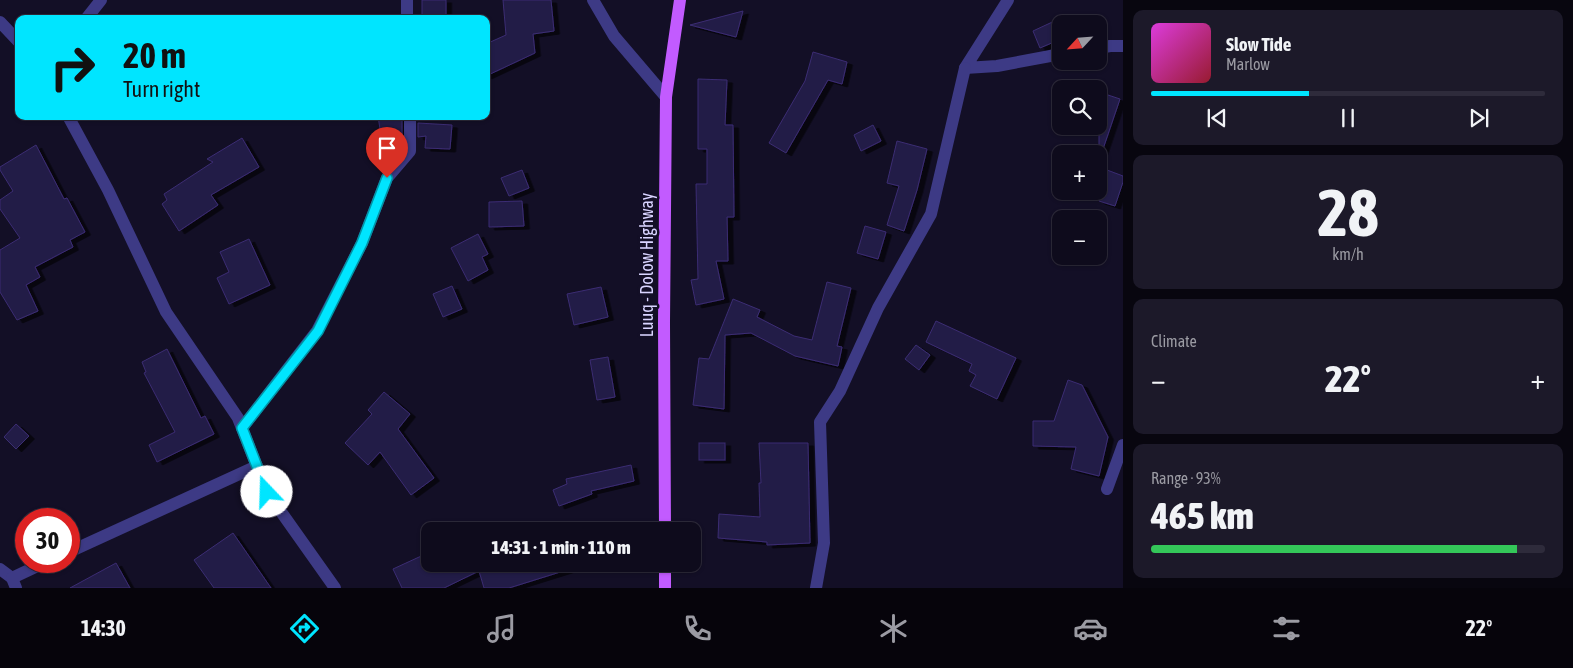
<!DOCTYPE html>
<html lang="en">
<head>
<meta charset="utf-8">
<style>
  :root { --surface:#0e0b1c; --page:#1c1929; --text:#f1f3f6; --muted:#9b9ba3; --line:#2e2b3b; --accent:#00e5ff }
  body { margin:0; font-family:"Asap Condensed",sans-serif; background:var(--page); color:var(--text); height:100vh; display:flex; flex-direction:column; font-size:19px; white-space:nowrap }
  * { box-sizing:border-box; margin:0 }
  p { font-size:16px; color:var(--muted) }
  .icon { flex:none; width:28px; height:28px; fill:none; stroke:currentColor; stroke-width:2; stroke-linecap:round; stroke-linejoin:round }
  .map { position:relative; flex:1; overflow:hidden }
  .details { display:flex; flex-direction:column; gap:10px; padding:10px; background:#08060f; width:450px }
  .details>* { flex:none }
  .hud { position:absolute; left:15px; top:15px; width:475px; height:105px; border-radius:10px; box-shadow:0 1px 4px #0004,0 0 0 1px var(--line); background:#00e5ff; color:#111; overflow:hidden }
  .needle { width:32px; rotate:244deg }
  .buttons { position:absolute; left:1052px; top:15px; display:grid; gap:10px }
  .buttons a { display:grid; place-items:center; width:55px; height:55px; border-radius:10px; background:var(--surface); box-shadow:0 1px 4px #0004,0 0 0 1px var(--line); font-size:25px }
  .speed { position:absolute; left:15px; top:508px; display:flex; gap:10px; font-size:25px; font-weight:700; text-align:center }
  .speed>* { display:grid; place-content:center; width:65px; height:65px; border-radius:50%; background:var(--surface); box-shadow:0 1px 4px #0004,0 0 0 1px var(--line); line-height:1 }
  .speed .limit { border:8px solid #d22; background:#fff; color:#111 }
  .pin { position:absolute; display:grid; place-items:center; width:42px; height:42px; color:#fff; margin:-51px -21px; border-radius:50% 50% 50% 0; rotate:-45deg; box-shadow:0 0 5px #0007 }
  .pin .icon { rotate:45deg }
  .me { position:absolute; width:55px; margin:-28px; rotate:339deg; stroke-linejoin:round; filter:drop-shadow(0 0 4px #0008) }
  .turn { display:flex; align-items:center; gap:18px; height:105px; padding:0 25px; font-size:22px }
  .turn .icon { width:65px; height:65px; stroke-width:2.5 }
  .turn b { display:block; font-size:35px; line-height:42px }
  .big { font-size:38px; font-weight:800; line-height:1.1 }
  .details .widget { flex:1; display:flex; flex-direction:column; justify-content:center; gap:8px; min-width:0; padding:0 18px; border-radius:10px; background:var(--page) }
  .details .dial { align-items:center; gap:0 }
  .dial b { font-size:65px; line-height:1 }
  .song { display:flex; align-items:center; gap:15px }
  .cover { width:60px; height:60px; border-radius:8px; background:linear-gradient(135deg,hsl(300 70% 55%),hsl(350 70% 35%)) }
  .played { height:5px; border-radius:2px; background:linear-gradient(90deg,var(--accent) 40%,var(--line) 40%) }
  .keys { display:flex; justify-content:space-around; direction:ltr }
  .heat { display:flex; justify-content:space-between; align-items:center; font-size:28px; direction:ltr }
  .charge { height:8px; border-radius:4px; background:linear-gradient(90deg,#34c759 93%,var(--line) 0) }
  .trip { position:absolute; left:421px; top:522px; width:280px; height:50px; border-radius:10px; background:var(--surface); box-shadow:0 1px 4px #0004,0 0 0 1px var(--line); font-weight:800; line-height:50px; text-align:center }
  .menu { display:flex; height:80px; justify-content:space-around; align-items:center; background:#06040b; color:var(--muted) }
  .menu .icon { width:35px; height:35px }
  .menu .on { color:var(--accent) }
  .menu b { font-size:22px; color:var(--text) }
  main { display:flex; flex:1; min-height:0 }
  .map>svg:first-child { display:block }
  .building { fill:#241b47; stroke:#3b2d73; filter:url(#shadow) }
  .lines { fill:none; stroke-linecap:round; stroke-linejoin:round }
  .street { stroke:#3d3a85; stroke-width:12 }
  .primary { stroke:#c25bff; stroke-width:12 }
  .route-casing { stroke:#0095a6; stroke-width:12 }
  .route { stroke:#00e5ff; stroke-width:9 }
  .labels { text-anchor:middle; stroke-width:5; stroke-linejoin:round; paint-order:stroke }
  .street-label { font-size:18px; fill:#d9d4ff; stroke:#130f26 }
</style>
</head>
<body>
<main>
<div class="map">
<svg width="1123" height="588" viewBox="0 0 1123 588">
  <defs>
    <filter id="shadow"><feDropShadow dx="5.5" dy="3" stdDeviation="0" flood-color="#0009"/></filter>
  </defs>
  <rect width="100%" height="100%" fill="#130f26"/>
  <g class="building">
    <rect x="422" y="0" width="24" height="19"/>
    <polygon points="503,0 551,0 554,31 533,34 535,53 486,76 486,44 506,35"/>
    <polygon points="743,11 736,37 690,25"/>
    <polygon points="1061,18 1061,39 1040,48 1033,31"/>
    <polygon points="813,52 847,62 842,84 828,80 786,153 769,143 805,81"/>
    <polygon points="698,79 727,80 725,125 733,125 734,217 727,217 728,261 716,261 724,299 696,305 691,280 698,279 696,184 707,184 707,149 698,149"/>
    <polygon points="1099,92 1120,99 1102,152 1099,152"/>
    <polygon points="378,116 402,116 402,139 382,142"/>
    <polygon points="418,123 452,125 450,149 425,148 426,136 418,137"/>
    <polygon points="873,125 881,141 861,151 854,135"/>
    <polygon points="242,138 259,167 211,195 218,205 179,231 162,204 167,200 164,194 213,162 207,159"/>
    <polygon points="897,141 927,149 917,190 904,231 887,225 899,186 887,183"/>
    <polygon points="36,145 64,199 67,198 85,232 70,240 73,247 35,267 40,277 26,285 38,311 17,320 0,292 0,250 20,238 0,209 0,200 13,191 0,170 0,167"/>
    <polygon points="1099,167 1123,176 1123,182 1115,206 1099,201 1101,195 1099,194"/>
    <polygon points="522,170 529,188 509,196 501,178"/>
    <polygon points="522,201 524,226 489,227 489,202"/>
    <polygon points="865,226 886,232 878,259 857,253"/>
    <polygon points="478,234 488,254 482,257 488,270 468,281 451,248"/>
    <polygon points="249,239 270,285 229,304 217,278 229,272 220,252"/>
    <polygon points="827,282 851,288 837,346 842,347 838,366 795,356 751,333 725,335 724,409 693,405 699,358 709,359 733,299 760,310 757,317 794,336 812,340"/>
    <polygon points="452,286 462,309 443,317 433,294"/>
    <polygon points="601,287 608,317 574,325 567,294"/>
    <polygon points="936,321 1016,358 997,399 970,386 976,375 969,371 972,364 926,342"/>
    <polygon points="916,345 930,355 919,370 905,359"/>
    <polygon points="167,349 201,418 205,416 214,434 157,462 149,445 175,432 144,373 146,372 142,362"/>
    <polygon points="608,357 615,397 597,400 590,360"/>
    <polygon points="1068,380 1082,385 1108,437 1099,476 1071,469 1076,447 1033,446 1033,421 1054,421"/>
    <polygon points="384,392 410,414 398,429 434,478 411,495 380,452 368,465 345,443 372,414 368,410"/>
    <polygon points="16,424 29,436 16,449 4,437"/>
    <rect x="699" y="443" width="26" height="17"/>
    <polygon points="759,443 808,443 810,543 767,545 767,542 718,538 719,514 760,517 759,483 761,483"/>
    <polygon points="631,465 634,481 591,491 592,494 559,506 553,490 567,484 566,479"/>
    <polygon points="233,533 271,588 214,588 194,560"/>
    <polygon points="430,552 430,564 572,564 573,568 509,588 484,588 479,571 444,588 402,588 393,569"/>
    <polygon points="116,563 130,588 70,588"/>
  </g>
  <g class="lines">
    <g class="street">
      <polyline points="593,0 614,36 666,97"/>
      <polyline points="1008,0 965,68 997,66 1061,54"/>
      <polyline points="86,19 101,0"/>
      <polyline points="407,19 407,0"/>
      <polyline points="0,22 19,42"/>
      <polyline points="1099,48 1110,46 1123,46"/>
      <polyline points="68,116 108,190 166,312 238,418 267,492 335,588"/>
      <polyline points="242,428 317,331 362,243 387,178 410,151 410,116"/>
      <polyline points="1107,489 1123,445"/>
      <polyline points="69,552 257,466"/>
      <polyline points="0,569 12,578"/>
      <polyline points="16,588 12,578 48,561"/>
      <polyline points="816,588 824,543 820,422 840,391 878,308 931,214 965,68"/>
    </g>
    <g class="primary">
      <polyline points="665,531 664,323 666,97 680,0"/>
      <polyline points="665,564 665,588"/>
    </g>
  </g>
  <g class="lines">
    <defs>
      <polyline id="route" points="267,492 242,428 318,331 362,243 387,178"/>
    </defs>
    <use href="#route" class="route-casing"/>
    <use href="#route" class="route"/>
  </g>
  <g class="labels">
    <g class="street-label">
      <text transform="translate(647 265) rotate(-90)" y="6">Luuq - Dolow Highway</text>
    </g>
  </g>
</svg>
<div class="buttons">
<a><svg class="needle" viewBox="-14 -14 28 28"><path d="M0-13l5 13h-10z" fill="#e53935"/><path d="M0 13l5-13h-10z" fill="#9b9ba3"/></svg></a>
<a><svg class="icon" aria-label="search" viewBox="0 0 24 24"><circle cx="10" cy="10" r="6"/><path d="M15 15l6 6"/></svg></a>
<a>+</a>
<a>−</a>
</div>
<div class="speed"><div class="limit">30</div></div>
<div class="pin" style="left:387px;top:178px;background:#d93025"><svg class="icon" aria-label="arrive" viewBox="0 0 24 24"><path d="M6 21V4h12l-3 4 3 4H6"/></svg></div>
<svg class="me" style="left:267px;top:492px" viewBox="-20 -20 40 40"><circle r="19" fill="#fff"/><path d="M0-13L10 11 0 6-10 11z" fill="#00e5ff"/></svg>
<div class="trip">14:31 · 1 min · 110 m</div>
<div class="hud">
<div class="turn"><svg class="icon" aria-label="right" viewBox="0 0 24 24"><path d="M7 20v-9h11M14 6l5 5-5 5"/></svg><div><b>20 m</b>Turn right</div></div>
</div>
</div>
<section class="details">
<div class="widget">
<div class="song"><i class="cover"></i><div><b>Slow Tide</b><p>Marlow</p></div></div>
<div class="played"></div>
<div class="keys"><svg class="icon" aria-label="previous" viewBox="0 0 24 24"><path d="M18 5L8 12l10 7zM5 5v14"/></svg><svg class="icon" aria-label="pause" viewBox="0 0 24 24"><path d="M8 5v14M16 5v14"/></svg><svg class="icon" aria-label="next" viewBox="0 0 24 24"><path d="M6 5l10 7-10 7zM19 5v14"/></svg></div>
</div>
<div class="widget dial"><b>28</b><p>km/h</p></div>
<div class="widget"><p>Climate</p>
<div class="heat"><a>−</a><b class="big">22°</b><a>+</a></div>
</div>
<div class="widget"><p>Range · 93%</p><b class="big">465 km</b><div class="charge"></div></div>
</section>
</main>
<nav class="menu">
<b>14:30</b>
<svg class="icon on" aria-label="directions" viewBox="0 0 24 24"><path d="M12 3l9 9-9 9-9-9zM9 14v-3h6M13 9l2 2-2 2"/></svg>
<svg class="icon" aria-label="music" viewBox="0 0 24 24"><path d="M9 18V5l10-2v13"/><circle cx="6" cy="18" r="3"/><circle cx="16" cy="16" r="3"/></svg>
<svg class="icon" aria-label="phone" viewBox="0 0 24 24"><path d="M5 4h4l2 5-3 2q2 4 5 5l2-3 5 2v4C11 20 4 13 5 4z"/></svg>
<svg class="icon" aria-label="climate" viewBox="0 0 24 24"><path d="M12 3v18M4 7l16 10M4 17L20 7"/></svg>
<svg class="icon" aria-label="car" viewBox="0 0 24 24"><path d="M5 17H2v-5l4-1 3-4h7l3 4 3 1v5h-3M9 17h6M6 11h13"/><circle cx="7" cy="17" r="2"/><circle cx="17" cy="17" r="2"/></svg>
<svg class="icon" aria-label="filters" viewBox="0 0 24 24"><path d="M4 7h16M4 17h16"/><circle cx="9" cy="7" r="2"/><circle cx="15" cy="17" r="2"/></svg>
<b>22°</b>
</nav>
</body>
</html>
